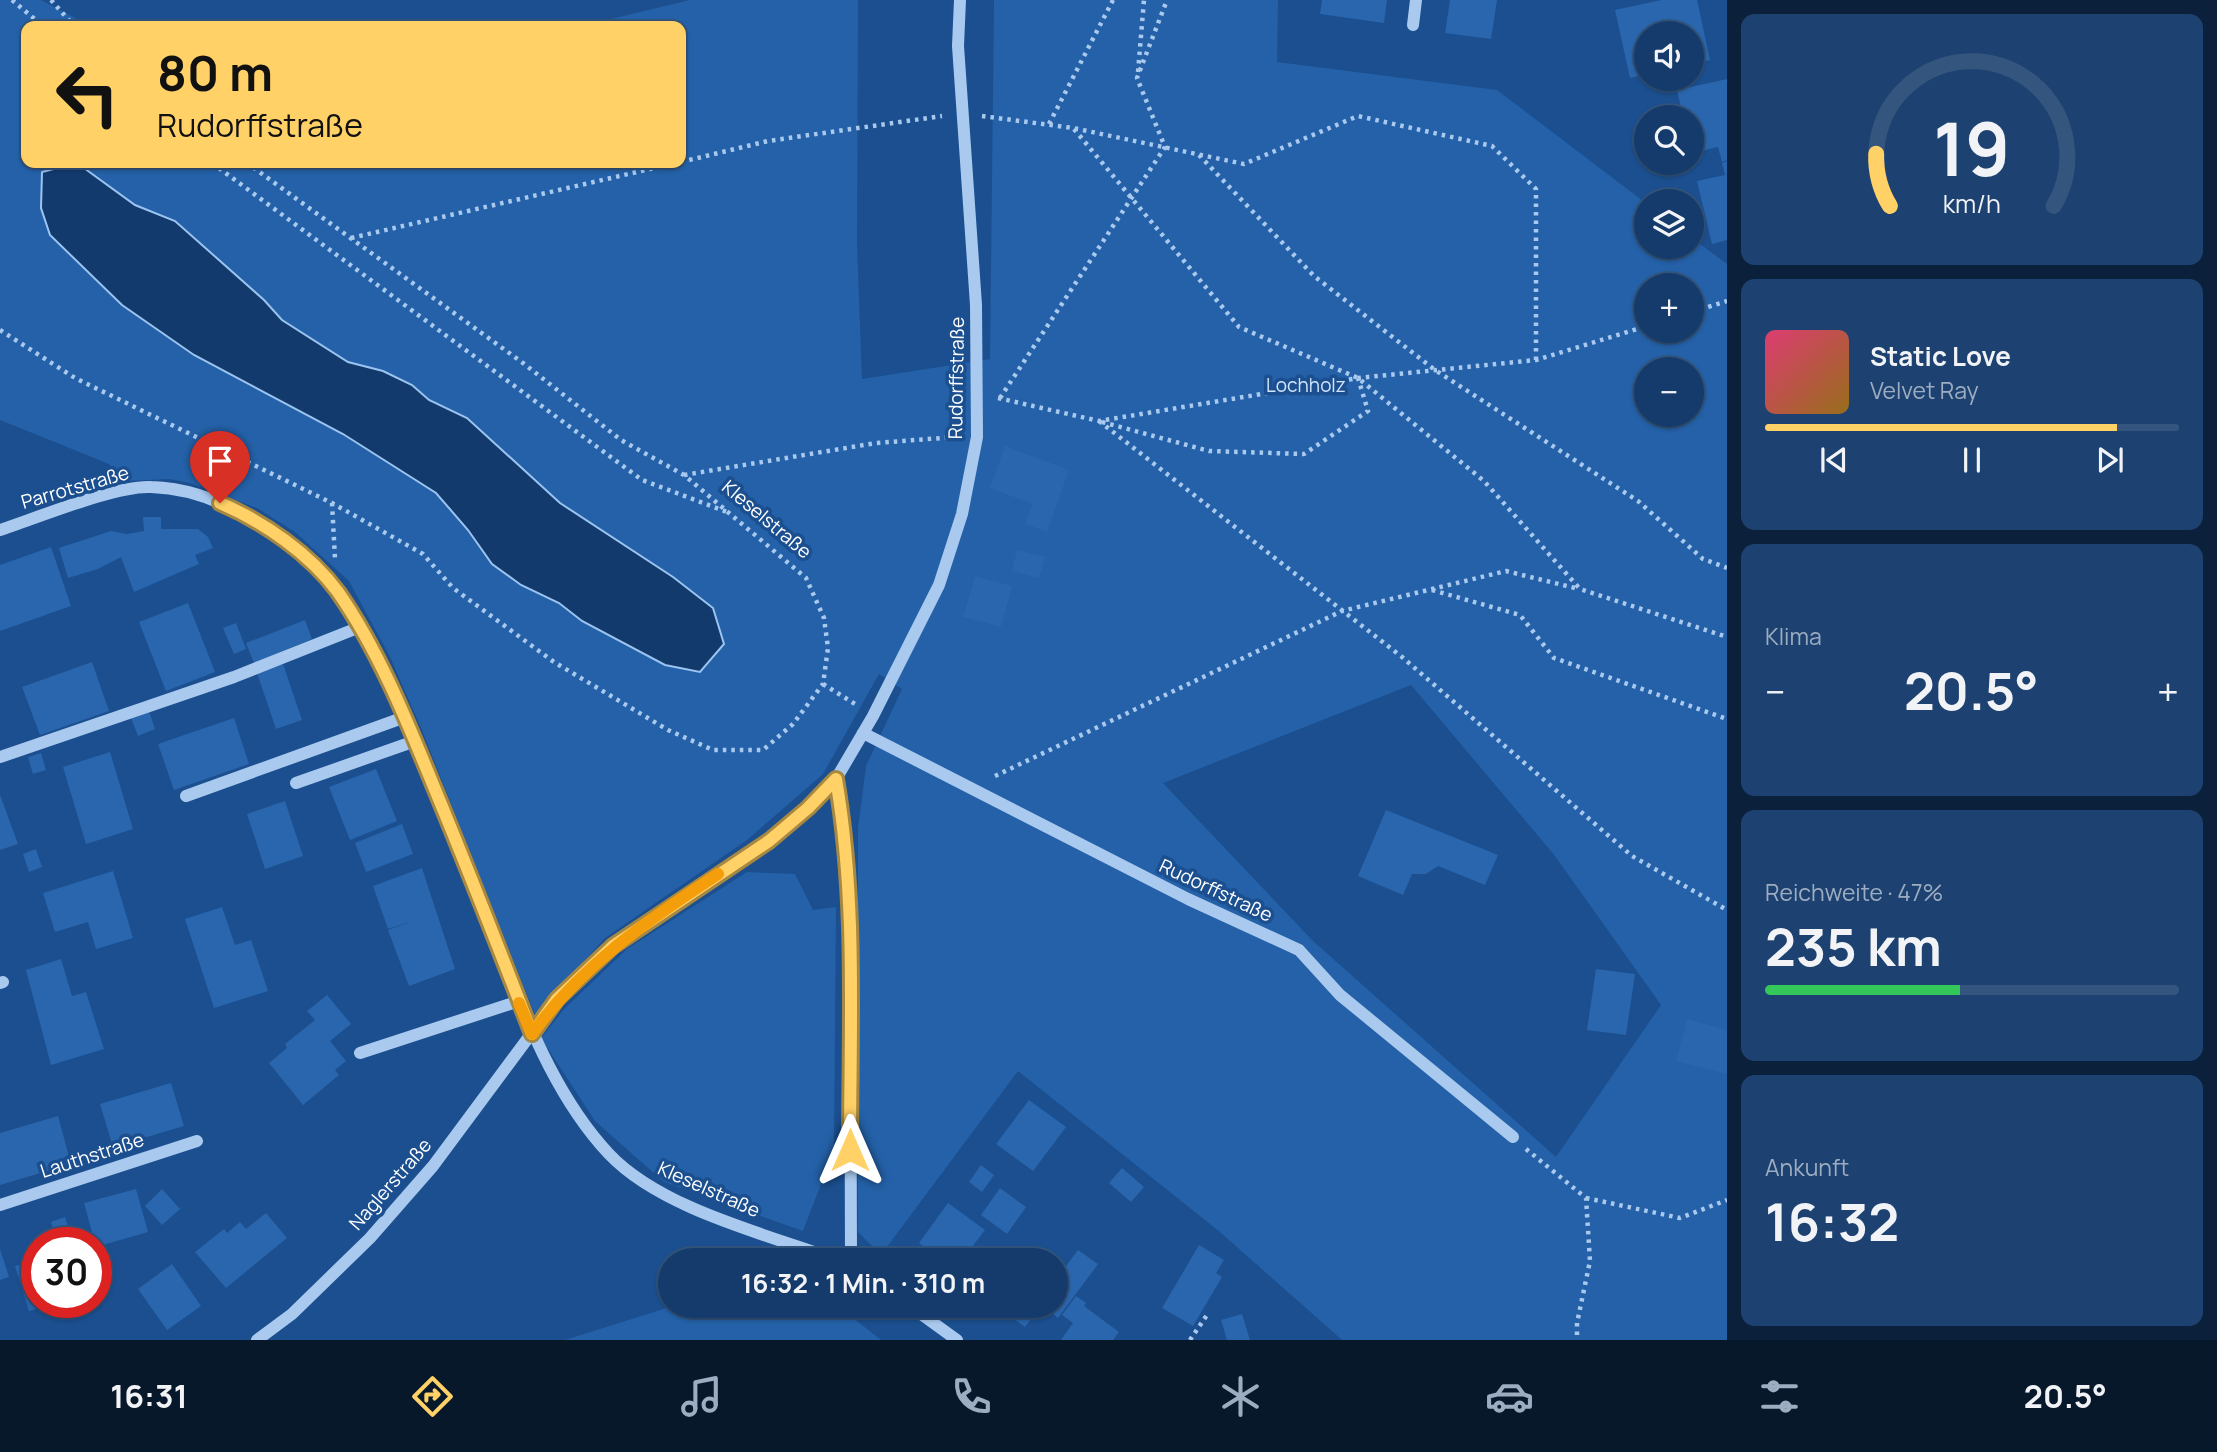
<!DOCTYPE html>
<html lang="de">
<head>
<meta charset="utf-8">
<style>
  :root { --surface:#143b6b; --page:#1d4271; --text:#f1f3f6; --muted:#9dadc1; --line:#33557e; --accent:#ffd166 }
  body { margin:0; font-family:Manrope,sans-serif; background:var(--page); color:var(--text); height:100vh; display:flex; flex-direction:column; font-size:26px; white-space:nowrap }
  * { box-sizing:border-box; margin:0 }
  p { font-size:23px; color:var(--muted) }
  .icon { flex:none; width:38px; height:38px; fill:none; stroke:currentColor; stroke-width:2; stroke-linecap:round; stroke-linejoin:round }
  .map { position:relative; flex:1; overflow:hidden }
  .drawer { display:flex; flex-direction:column; gap:14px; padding:14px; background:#0b203b; width:490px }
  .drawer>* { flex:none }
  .top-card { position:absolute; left:21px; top:21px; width:665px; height:147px; border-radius:14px; box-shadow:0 2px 5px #0004,0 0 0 2px var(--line); background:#ffd166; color:#111; overflow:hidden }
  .tools { position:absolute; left:1634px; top:21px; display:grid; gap:14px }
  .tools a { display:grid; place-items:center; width:70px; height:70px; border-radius:50%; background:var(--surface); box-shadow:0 2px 5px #0004,0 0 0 2px var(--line); font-size:35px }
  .speed { position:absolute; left:21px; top:1227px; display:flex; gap:14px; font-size:35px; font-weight:700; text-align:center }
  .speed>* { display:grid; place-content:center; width:91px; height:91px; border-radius:50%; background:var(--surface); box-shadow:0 2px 5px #0004,0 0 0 2px var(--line); line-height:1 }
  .speed .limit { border:10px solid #d22; background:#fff; color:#111 }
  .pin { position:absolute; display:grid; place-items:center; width:60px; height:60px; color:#fff; margin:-72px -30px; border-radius:50% 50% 50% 0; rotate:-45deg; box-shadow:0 0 7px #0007 }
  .pin .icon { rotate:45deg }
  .me { position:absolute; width:77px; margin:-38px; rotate:0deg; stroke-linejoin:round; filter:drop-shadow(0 0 5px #0008) }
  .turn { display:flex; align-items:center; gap:24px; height:147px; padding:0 21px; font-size:32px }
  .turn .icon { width:91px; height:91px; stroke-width:2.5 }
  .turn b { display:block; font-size:49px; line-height:60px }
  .big { font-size:52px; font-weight:700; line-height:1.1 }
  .drawer .card { flex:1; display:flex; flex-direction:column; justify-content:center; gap:10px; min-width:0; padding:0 24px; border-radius:14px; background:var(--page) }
  .drawer .dial { align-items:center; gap:0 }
  .dial svg { height:182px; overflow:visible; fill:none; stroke:var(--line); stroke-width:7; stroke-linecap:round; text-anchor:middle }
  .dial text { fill:var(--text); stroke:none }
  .song { display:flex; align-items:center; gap:21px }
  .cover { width:84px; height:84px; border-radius:10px; background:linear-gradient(135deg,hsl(340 70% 55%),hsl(40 70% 35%)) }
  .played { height:7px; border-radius:4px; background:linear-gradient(90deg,var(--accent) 85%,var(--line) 85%) }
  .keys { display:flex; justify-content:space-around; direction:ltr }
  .heat { display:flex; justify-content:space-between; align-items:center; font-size:38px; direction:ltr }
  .charge { height:10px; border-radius:5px; background:linear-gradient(90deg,#34c759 47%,var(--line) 0) }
  .trip { position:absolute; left:658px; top:1248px; width:410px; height:70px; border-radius:35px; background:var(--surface); box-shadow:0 2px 5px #0004,0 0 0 2px var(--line); font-weight:700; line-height:70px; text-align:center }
  .menu { display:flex; height:112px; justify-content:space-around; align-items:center; background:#08182b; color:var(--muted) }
  .menu .icon { width:49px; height:49px }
  .menu .current { color:var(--accent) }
  .menu b { font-size:32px; color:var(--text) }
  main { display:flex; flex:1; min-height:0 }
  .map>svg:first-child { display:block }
  .green { fill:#2461a8; fill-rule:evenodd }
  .water { fill:#123a6d; stroke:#9cc4f0; stroke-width:2 }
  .building { fill:#2a66ad }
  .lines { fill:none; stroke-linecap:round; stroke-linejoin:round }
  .path { stroke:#a9c9ee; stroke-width:4.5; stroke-dasharray:3.5 5; stroke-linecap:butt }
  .minor { stroke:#a9c9ee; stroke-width:12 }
  .route-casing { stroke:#a68842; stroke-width:18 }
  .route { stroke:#ffd166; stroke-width:12 }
  .slow { stroke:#f59e0b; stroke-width:12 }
  .labels { text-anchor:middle; stroke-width:7; stroke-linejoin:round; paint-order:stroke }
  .street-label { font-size:19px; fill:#fff; stroke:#1b4f8f }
  .park-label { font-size:19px; fill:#cfe3fa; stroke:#1b4f8f }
</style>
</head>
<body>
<main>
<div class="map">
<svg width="1727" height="1340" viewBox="0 0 1727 1340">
  <rect width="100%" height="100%" fill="#1b4f8f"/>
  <g class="green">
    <path d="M0,0H41L90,26H26V163H681V26H582L690,0H858L857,244L862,379L990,359L994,0H1278L1277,62L1497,90L1647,204V247H1692V238L1727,264V1340H1342L1220,1232L1018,1071L881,1255L858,1232V828L866,766L902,689L879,674L823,774L747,840L605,938L535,1015L421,728L390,657L349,581L295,532L257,508L190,483L170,479L125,481L109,464L0,420ZM1647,285H1692V331H1647ZM1647,369H1692V415H1647ZM1411,685L1555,856L1661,1005L1556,1157L1312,940L1163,783Z"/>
    <polygon points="747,872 795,874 813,910 836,907 834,1150 803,1231 664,1182 595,1121 541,1038 565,1008 627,949"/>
    <polygon points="673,1306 838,1306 881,1340 565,1340"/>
  </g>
  <polygon class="water" points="77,163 135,205 175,221 264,300 282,320 348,362 383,371 412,385 429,400 467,418 560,503 673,577 713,608 724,644 700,672 665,665 582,621 559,603 521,585 492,564 468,530 436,493 343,434 194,355 122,305 50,235 41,208 42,172"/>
  <g class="building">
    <polygon points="1322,0 1387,0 1384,23 1320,14"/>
    <polygon points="1450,0 1497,0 1491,39 1445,33"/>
    <polygon points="1661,0 1697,0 1710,60 1692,64 1692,33 1647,33 1647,74 1630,78 1615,10"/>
    <polygon points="1727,79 1727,160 1722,162 1718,147 1692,153 1692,117 1683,117 1677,90"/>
    <polygon points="1727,161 1727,240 1712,244 1697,181 1725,175 1722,163"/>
    <polygon points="1005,446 1069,470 1047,532 1025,524 1033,504 990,488"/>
    <polygon points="143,517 161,517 161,529 198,529 208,537 213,548 195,555 199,564 134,592 121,557 98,569 68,578 59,548 111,531 127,534 144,531"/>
    <polygon points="51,547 71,606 0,631 0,565"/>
    <polygon points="1017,550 1045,557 1039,578 1012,571"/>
    <polygon points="975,576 1012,586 1001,627 963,617"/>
    <polygon points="188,603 215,672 166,691 139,622"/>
    <polygon points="305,620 312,639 254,663 246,643"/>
    <polygon points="236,623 246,649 234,654 223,628"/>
    <polygon points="92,662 109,711 40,735 22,687"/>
    <polygon points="283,664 302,720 276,729 257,673"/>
    <polygon points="149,711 155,729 138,736 131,718"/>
    <polygon points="234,718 249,764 174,790 158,744"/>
    <polygon points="110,752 133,829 86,844 63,767"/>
    <polygon points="41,753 46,770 33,774 28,757"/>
    <polygon points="376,769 397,821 350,840 329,787"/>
    <polygon points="0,795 18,844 0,850"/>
    <polygon points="285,801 303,856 265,869 247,814"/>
    <polygon points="1386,810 1498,855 1485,885 1438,866 1426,874 1412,874 1403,895 1358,876"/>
    <polygon points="402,824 413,854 366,872 355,843"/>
    <polygon points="36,849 42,867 29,872 23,854"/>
    <polygon points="422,868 455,969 409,986 388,930 413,921 388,929 373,886"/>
    <polygon points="113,871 133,938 96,949 88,922 55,932 43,893"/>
    <polygon points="222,907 235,945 251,940 268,991 214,1008 185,919"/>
    <polygon points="61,959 72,996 86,992 104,1049 51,1065 26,970"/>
    <polygon points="1596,969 1635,974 1626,1035 1587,1030"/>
    <polygon points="327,995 351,1024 330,1041 346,1061 335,1070 339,1075 303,1105 269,1063 287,1048 285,1044 315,1020 307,1011"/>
    <polygon points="1687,1019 1727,1030 1727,1074 1676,1061"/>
    <polygon points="171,1083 184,1126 113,1147 100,1104"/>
    <polygon points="1029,1100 1066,1127 1033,1171 996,1144"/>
    <polygon points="58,1116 71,1164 0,1185 0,1133"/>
    <polygon points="981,1165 994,1175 982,1192 969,1182"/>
    <polygon points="1122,1168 1144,1187 1131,1202 1109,1183"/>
    <polygon points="1000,1188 1026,1207 1007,1234 981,1215"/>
    <polygon points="136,1189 148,1232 96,1247 84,1203"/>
    <polygon points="162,1189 180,1209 162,1225 145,1206"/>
    <polygon points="948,1203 985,1230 962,1260 942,1260 919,1243"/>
    <polygon points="266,1213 287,1238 226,1288 195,1252 224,1229 227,1233 240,1222 246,1229"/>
    <polygon points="65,1217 73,1242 57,1242 51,1222"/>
    <polygon points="1199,1245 1224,1260 1216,1273 1222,1277 1193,1326 1162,1308"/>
    <polygon points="0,1249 9,1277 0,1280"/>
    <polygon points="1078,1250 1098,1264 1058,1318 1048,1310 1055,1306 1055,1300 1064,1288 1055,1281"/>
    <polygon points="37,1260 37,1302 58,1303 29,1311 15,1266"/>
    <polygon points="172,1264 201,1306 167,1330 138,1289"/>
    <polygon points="1076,1296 1086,1303 1084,1306 1119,1332 1113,1340 1061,1340 1073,1323 1062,1315"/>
    <polygon points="996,1306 1041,1306 1025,1327"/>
    <polygon points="1242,1314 1250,1340 1227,1340 1221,1320"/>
  </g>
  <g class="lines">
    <g class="path">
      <polyline points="12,0 43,26"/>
      <polyline points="51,0 74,26"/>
      <polyline points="1138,72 1144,0"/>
      <polyline points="982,116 1073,128 1244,164 1358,116 1492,146 1536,189 1536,360"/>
      <polyline points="1049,124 1113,0"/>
      <polyline points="1074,129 1239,327 1358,378 1484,481 1580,589 1727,637"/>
      <polyline points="1199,155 1314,276 1435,370 1638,501 1703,559 1727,568"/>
      <polyline points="681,162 768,141 942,116"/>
      <polyline points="212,163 642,480 727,512"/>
      <polyline points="351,238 676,163"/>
      <polyline points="1692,312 1727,301"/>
      <polyline points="0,330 75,378 332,503 423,554 453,588 554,662 668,730 713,750 763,750 793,724 823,684 828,648 824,618 806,578 684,475 621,440 523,363 247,163"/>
      <polyline points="998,398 1099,421 1358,378 1536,360 1647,326"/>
      <polyline points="1000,398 1165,147 1137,78 1167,0"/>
      <polyline points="1099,421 1402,657 1632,856 1727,910"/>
      <polyline points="1102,422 1209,451 1304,454 1368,411 1358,378"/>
      <polyline points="684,475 876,443 955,437"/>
      <polyline points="332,503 335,559"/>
      <polyline points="1432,590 1520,615 1554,658 1727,719"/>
      <polyline points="823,684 855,704"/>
      <polyline points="995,776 1342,611 1506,571 1579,589"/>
      <polyline points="1526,1149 1586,1198 1590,1261 1577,1323 1577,1340"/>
      <polyline points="1586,1198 1680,1218 1727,1200"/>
      <polyline points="1190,1340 1209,1312"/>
    </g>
    <g class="minor">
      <polyline points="1413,25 1416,0"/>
      <path d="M0,530C37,518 116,485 151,487C188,488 222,501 252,520C283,538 311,561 334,588C358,617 374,654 390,687C434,778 469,873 506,967C531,1032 561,1103 609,1154C661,1209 766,1234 837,1260"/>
      <polyline points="863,733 1188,899 1299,950 1340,995 1513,1137"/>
      <polyline points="0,757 234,677 360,627"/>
      <polyline points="836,779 844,824 850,907 851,1260"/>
      <polyline points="296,783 415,741"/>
      <polyline points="186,796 405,717"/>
      <polyline points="0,983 3,982"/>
      <polyline points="360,1053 519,1001"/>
      <polyline points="0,1205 197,1141"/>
      <polyline points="910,1306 957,1340"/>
      <polyline points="257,1340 292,1314 370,1238 433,1166 557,999 613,946 769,841 808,809 836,779 873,716 939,585 962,514 977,437 976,305 958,46 960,0"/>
    </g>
  </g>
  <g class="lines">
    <defs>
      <path id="route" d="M220,503C264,522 310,554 338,592C379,651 407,721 434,787C468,869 500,951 532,1034L557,999L613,946L769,841L808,808L836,779C857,901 850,1026 850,1150"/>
    </defs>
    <use href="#route" class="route-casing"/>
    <use href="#route" class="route"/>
    <path class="slow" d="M519,1003L532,1034C582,965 648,920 718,874"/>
  </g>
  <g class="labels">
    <g class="street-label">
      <text transform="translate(956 378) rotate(-89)" y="7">Rudorffstraße</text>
      <text transform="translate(75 487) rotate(-16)" y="7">Parrotstraße</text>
      <text transform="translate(767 519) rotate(40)" y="7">Kleselstraße</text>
      <text transform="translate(1216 890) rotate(25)" y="7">Rudorffstraße</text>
      <text transform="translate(92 1155) rotate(-18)" y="7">Lauthstraße</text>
      <text transform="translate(390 1184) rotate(-49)" y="7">Naglerstraße</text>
      <text transform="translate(709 1189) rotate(24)" y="7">Kleselstraße</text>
    </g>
    <g class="park-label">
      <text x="1306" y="392">Lochholz</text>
    </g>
  </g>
</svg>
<div class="tools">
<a><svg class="icon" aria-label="sound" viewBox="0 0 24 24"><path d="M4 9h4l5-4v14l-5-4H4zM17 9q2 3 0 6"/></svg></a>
<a><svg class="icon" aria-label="search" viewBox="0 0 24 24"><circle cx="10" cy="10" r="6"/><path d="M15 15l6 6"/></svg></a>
<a><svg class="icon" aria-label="layers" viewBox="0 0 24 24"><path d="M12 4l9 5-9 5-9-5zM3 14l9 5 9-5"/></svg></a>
<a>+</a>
<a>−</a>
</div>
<div class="speed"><div class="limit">30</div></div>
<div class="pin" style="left:220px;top:503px;background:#d93025"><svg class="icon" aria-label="arrive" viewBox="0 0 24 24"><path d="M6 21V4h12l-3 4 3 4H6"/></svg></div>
<svg class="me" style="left:850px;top:1150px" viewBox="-20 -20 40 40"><path d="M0-17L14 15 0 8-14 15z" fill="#ffd166" stroke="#fff" stroke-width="4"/></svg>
<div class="trip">16:32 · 1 Min. · 310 m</div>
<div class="top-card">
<div class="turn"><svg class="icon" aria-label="left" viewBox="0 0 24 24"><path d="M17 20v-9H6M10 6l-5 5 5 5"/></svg><div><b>80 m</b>Rudorffstraße</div></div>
</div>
</div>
<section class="drawer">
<div class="card dial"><svg viewBox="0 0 100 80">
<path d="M14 69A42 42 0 1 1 86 69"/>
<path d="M14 69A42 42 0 0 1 8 46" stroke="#ffd166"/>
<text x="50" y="56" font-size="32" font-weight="700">19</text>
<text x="50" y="72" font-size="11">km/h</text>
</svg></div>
<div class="card">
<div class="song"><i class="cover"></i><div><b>Static Love</b><p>Velvet Ray</p></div></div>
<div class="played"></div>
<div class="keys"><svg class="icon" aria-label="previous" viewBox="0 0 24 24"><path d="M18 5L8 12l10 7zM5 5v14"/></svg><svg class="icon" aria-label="pause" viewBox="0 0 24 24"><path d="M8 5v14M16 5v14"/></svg><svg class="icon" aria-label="next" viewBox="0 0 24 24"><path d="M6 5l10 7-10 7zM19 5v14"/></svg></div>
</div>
<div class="card"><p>Klima</p>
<div class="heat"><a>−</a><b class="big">20.5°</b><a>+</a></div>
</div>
<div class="card"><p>Reichweite · 47%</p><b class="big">235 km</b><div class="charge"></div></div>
<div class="card"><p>Ankunft</p><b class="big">16:32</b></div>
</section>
</main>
<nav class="menu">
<b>16:31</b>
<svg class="icon current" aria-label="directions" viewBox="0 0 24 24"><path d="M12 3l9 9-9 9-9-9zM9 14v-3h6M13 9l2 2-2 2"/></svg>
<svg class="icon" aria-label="music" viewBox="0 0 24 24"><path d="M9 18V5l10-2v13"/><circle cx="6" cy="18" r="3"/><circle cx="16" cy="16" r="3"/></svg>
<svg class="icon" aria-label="phone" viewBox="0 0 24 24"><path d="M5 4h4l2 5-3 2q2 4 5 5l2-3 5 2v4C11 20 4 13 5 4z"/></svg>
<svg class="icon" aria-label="climate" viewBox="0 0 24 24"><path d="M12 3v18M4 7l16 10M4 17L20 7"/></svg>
<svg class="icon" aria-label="car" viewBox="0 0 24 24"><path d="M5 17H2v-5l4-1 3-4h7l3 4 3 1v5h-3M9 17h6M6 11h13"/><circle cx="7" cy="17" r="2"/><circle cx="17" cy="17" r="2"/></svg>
<svg class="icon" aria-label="filters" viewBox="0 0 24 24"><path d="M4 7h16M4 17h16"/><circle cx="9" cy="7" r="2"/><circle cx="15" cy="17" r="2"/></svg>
<b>20.5°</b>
</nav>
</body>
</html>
